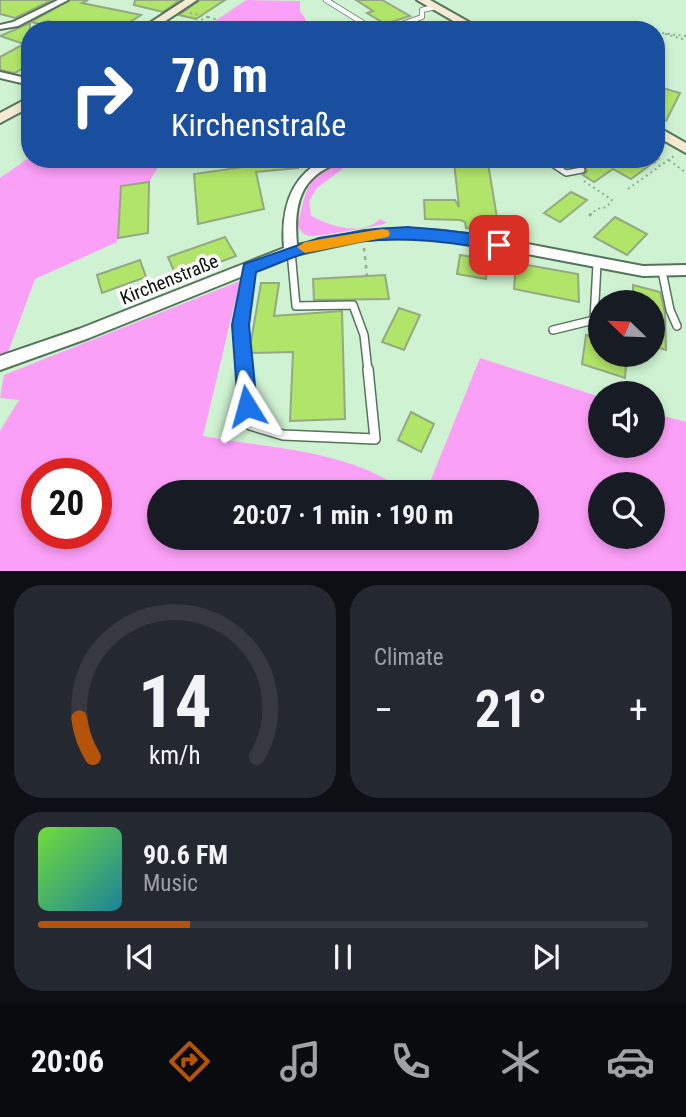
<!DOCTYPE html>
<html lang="en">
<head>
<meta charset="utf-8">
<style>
  :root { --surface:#171b24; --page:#242831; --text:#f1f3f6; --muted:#9ea1a6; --line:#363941; --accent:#b45309 }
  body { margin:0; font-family:"Roboto Condensed",sans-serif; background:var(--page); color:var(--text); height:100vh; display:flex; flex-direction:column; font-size:26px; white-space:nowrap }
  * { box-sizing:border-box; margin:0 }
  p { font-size:23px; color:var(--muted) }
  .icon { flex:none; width:38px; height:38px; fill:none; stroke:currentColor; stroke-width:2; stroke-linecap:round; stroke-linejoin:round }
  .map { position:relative; height:571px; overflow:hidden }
  .sheet { display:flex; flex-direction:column; gap:14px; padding:14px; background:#0d0f14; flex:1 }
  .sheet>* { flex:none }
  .hud { position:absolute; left:21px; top:21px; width:644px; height:147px; border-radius:28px; box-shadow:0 4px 10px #0003; background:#1a4fa0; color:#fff; overflow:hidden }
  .needle { width:46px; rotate:293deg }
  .tools { position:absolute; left:588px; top:290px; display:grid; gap:14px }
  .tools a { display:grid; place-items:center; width:77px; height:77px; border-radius:50%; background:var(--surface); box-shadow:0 4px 10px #0003; font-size:35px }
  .speed { position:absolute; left:21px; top:458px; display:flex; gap:14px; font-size:35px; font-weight:700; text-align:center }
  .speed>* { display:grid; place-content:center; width:91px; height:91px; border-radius:50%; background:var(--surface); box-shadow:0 4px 10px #0003; line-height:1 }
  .speed .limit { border:10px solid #d22; background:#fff; color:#111 }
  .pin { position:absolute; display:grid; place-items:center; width:60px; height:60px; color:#fff; margin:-30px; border-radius:14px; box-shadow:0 4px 10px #0006 }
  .me { position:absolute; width:77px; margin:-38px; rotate:352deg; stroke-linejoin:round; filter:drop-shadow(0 0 5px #0008) }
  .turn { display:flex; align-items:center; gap:24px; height:147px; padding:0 35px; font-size:32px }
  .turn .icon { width:91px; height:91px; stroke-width:2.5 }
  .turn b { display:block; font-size:49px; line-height:60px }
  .big { font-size:52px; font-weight:700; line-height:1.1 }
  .sheet .card { flex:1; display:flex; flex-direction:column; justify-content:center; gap:10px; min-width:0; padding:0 24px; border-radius:28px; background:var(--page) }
  .sheet .dial { align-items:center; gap:0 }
  .dial svg { height:182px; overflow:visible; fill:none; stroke:var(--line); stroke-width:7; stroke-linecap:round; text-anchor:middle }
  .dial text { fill:var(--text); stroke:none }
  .song { display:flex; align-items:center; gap:21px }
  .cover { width:84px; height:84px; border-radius:10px; background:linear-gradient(135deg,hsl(100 70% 55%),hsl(190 70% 35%)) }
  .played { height:7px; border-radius:4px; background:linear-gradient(90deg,var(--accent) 25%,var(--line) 25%) }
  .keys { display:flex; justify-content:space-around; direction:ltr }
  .heat { display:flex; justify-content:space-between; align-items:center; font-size:38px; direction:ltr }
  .sheet .tiles { flex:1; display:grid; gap:14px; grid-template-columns:1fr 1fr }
  .card:last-child { grid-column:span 2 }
  .trip { position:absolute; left:147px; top:480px; width:392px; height:70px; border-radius:35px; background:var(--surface); box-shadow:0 4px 10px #0003; font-weight:700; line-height:70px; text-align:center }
  .dock { display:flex; height:112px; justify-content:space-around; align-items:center; background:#090b0e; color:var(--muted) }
  .dock .icon { width:49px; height:49px }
  .dock .selected { color:var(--accent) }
  .dock b { font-size:32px; color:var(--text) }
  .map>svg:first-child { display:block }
  .green { fill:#fba0f7; fill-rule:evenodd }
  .building { fill:#b1e56a; stroke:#96a882; stroke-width:2 }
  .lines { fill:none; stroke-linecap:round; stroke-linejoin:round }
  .lane-far3-casing { stroke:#547459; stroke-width:6 }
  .lane-far2-casing { stroke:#547459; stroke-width:8 }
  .lane-far1-casing { stroke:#547459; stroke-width:10 }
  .lane-casing { stroke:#547459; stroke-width:12 }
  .street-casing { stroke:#547459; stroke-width:4 }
  .secondary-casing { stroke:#547459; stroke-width:4 }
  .path-far1 { stroke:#90ac93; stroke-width:2; stroke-dasharray:2 3.5; stroke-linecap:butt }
  .path { stroke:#90ac93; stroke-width:2.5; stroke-dasharray:3.5 5; stroke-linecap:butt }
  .lane-far3 { stroke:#fff; stroke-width:4.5 }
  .lane-far2 { stroke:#fff; stroke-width:5 }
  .lane-far1 { stroke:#fff; stroke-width:7 }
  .lane { stroke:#fff; stroke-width:9 }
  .street { fill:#fff; fill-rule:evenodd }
  .secondary { fill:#f4ebd2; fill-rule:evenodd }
  .route { fill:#1a73e8; stroke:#114b97; stroke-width:2 }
  .slow { fill:#f59e0b }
  .labels { text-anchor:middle; stroke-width:7; stroke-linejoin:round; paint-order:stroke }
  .street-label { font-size:19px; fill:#071308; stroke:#fff }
</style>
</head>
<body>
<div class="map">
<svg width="686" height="571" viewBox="0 0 686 571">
  <rect width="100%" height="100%" fill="#cef2d2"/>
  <g class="green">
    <polygon points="246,0 300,1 300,11 310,26 308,30 202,30"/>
    <polygon points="30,157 30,159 163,159 149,182 121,186 117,242 35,279 4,363 0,363 0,178"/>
    <path d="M344,162L345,167L317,188L309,201L311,216C330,226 362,237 380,219L387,223C379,226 316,237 310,236C304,235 301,232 298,226C307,188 304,179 344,162Z"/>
    <path d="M240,281L203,436C271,449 348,449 406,492H159V537H527V492H426L480,358L600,397V446H653V413L686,422V571H0V431L19,400L0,398L4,375ZM96,474V534H37V474ZM600,485H653V537H600Z"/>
  </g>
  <g class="building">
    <polygon points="0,0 52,0 15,18 0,14"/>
    <polygon points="70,0 88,0 82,3 141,15 117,30 85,30 48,21 40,24 31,22"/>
    <polygon points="135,0 180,0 163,12 134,5"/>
    <polygon points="200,0 225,0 196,19 179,15"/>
    <polygon points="356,0 382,0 410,16 385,24 367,13 373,11"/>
    <polygon points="30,23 30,64 15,73 0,70 0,57 24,44 0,36"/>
    <polygon points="656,86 680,93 666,121 656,116"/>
    <polygon points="269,159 297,159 298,168 256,172 264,209 198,224 194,174 244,167 244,162"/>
    <polygon points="555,159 658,159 631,179 613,169 594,182 583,175 587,171 584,165 569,167"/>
    <polygon points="454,162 488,163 498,224 480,223 480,229 466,228 465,222 460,220 425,219 424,200 455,200 459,207"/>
    <polygon points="149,182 148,233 118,238 121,186"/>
    <polygon points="571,192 587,200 560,222 544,213"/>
    <polygon points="615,217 647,234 627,255 594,237"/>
    <polygon points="225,237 236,256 177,278 168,257"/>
    <polygon points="486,254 505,257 504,270 487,267 486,279 457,274 460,255 485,259"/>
    <polygon points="140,260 146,277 102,293 97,275"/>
    <polygon points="516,263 578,274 579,302 514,289"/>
    <polygon points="385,275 389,299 314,300 313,279"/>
    <polygon points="261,283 279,283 274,316 342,311 345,419 290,421 293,352 249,353"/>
    <polygon points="633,285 660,292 665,313 666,350 653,346 653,303 633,301"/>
    <polygon points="399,308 420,315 404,350 382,342"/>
    <polygon points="586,335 600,340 600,355 627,355 625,378 582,364"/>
    <polygon points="411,412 434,424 421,452 398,440"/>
  </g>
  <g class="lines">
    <defs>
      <polyline id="lane-far3" points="326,0 368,26 385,30 422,17 422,10 435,7"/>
      <polyline id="lane-far2" points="545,159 566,173 582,170"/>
      <g id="lane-far1">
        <polyline points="291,251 296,306 353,305 364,335 368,371"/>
        <polyline points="662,271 670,310 677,326"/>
        <polyline points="553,330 594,320 597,264"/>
        <polyline points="242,371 240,325 249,268"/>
      </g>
      <polyline id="lane" points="242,369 250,425 283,435 375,439 368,369"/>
      <g id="street">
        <polygon points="58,0 68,0 18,26 0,29 0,25 13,22"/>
        <polygon points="0,72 30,79 30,85 0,78"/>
        <path d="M326,159H341C333,166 322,169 314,177C295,194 295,221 297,245L364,231L393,229L433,230L485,236L643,266L686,265V275L643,276L485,246L433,239L393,238L364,240L295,255L89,338L0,370V356L79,329L284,248C281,211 289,176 326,159Z"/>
      </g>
      <g id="secondary">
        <polygon points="185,0 197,0 152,30 139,30"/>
        <polygon points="417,0 430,0 483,30 469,30"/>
        <polygon points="30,97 30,107 0,123 0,113"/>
        <polygon points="656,126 686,143 686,153 656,136"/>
      </g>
    </defs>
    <use href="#lane-far3" class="lane-far3-casing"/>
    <use href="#lane-far2" class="lane-far2-casing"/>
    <use href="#lane-far1" class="lane-far1-casing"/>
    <use href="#lane" class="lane-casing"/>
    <use href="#street" class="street-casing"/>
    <use href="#secondary" class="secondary-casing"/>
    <g class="path-far1">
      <polyline points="190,13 208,17"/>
      <polygon points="208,17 215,19 205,27 189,25"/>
      <polyline points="686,36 662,33 686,40"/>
      <polyline points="669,160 686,173"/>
      <polyline points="654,162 660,166 674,156"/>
      <polyline points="584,181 612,200 607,207 597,209 590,215"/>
      <polyline points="628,189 660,166"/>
    </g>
    <g class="path">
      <polyline points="589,216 592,213"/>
      <polyline points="364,248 367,276"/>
    </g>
    <use href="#lane-far3" class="lane-far3"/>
    <use href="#lane-far2" class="lane-far2"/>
    <use href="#lane-far1" class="lane-far1"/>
    <use href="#lane" class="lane"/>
    <use href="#street" class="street"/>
    <use href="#secondary" class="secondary"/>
  </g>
  <path class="route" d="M408,227C427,229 496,233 506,245L499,251C439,239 383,234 323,248C300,253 278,264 256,272L249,325L257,406L254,412L247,414L241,412L238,406L232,325L244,264L319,238L376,229Z"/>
  <polygon class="slow" points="382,229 388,230 390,234 388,237 305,253 297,247 305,242"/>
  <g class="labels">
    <g class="street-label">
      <text transform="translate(169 279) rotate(-22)" y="7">Kirchenstraße</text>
    </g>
  </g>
</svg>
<div class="tools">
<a><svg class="needle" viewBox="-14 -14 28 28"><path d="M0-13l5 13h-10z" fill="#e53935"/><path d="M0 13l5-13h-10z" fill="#9ea1a6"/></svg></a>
<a><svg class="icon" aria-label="sound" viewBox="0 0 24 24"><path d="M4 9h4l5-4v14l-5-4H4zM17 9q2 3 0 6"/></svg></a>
<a><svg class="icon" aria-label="search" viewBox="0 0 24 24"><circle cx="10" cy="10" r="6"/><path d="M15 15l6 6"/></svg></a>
</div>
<div class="speed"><div class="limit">20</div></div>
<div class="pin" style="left:499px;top:245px;background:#d93025"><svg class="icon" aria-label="arrive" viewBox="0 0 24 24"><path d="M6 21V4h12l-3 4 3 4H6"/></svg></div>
<svg class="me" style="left:247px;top:406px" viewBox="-20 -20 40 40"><path d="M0-17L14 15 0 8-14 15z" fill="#1a73e8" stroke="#fff" stroke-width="4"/></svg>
<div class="trip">20:07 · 1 min · 190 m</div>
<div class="hud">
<div class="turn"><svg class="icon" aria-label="right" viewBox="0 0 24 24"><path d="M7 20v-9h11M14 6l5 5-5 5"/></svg><div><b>70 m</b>Kirchenstraße</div></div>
</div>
</div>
<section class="sheet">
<div class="tiles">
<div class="card dial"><svg viewBox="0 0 100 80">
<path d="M14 69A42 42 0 1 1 86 69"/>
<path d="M14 69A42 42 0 0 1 8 52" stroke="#b45309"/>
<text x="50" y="56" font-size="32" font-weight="700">14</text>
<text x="50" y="72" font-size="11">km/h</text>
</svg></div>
<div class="card"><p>Climate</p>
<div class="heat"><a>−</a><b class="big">21°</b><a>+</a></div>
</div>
<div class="card">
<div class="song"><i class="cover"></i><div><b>90.6 FM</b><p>Music</p></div></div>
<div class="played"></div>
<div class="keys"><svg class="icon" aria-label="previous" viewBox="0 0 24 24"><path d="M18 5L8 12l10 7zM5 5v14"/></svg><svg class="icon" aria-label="pause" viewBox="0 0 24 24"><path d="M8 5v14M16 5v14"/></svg><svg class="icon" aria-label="next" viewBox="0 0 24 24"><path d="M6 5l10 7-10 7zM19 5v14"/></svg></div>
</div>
</div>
</section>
<nav class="dock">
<b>20:06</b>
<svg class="icon selected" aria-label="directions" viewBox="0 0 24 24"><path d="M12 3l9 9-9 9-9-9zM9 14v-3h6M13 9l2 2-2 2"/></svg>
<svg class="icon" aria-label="music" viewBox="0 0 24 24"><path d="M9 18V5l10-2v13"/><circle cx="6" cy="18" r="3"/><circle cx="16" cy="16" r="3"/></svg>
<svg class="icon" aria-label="phone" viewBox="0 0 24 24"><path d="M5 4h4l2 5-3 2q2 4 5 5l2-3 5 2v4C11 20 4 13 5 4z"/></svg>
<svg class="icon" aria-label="climate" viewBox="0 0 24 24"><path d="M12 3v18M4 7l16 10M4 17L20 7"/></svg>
<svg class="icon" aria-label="car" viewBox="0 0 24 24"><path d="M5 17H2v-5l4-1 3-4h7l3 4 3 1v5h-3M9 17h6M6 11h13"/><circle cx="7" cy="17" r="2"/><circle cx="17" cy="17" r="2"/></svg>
</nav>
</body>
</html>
